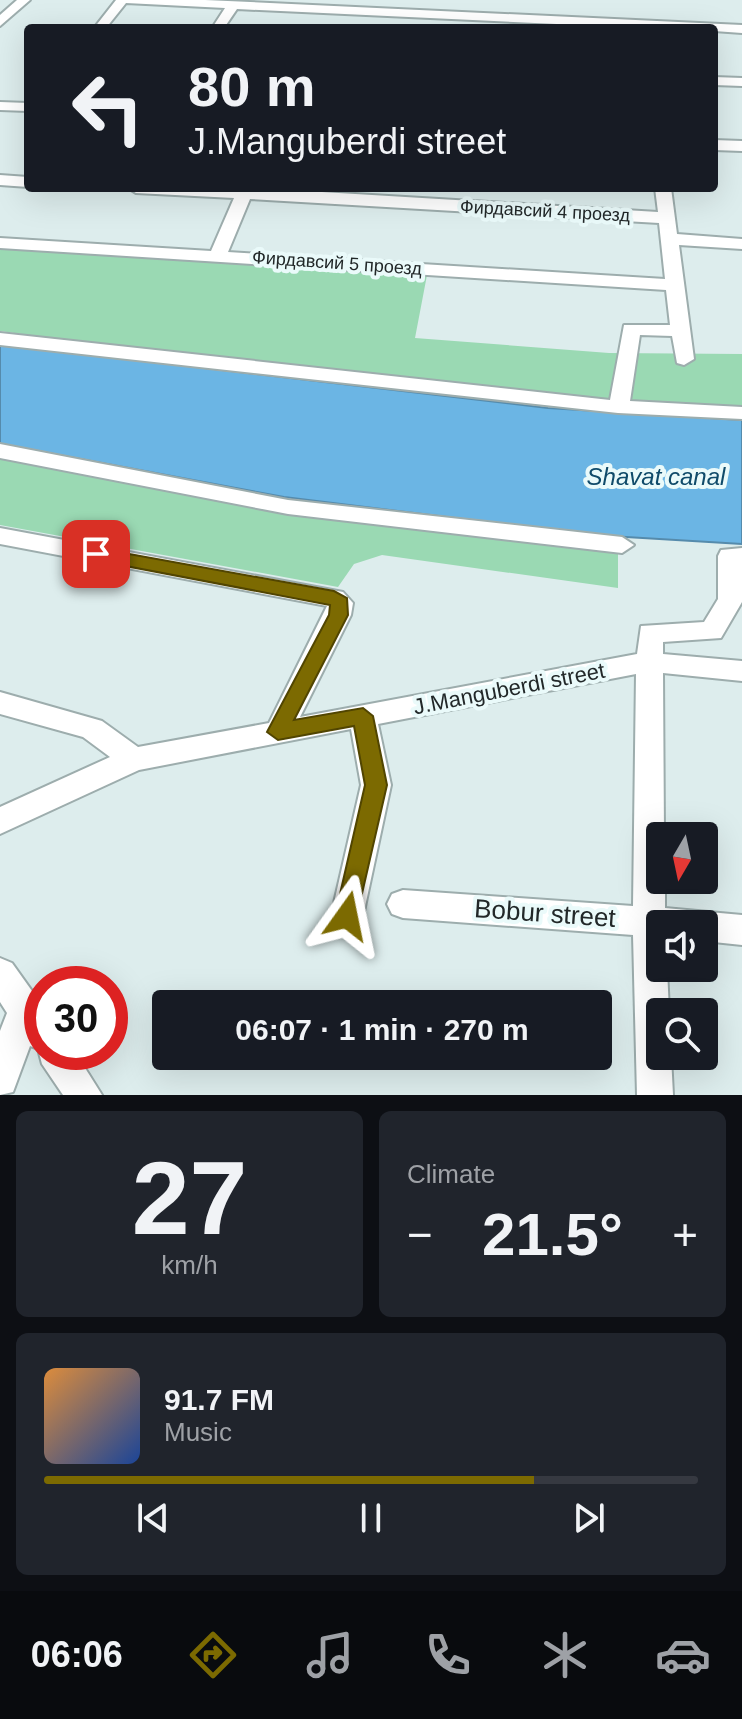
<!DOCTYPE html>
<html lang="en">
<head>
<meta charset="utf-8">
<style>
  :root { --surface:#171b24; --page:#20242c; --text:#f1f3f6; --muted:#9ea1a6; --line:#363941; --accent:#7c6a01 }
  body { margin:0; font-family:Arial,sans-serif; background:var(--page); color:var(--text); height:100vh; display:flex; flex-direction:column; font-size:30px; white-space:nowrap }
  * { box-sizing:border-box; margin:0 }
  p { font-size:26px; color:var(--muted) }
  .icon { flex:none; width:44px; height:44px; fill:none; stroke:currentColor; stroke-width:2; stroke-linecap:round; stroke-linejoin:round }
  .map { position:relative; height:1095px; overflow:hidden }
  .details { display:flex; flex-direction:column; gap:16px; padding:16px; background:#0d0f14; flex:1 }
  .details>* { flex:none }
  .top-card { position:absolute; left:24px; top:24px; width:694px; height:168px; border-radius:8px; box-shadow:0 8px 32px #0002; background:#171b24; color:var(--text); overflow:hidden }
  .needle { width:52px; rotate:189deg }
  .tools { position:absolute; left:646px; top:822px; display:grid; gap:16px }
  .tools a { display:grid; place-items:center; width:72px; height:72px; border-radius:8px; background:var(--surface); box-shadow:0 8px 32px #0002; font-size:40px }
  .speed { position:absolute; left:24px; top:966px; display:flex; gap:16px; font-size:40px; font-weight:700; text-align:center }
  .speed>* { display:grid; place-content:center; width:104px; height:104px; border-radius:50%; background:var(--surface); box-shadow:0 8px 32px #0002; line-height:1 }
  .speed .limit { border:12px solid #d22; background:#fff; color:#111 }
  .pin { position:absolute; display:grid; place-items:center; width:68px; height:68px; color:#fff; margin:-34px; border-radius:16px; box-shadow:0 4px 12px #0006 }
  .me { position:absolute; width:88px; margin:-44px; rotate:12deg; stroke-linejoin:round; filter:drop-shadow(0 0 6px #0008) }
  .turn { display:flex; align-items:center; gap:28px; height:168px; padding:0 32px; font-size:36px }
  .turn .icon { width:104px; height:104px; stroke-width:2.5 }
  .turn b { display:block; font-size:56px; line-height:68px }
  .big { font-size:60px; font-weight:600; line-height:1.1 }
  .details .widget { flex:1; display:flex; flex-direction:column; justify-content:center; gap:12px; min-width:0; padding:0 28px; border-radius:12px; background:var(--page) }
  .details .dial { align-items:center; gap:0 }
  .dial b { font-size:104px; line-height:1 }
  .song { display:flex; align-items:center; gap:24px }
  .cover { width:96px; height:96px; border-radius:12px; background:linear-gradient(135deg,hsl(30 70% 55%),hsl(220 70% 35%)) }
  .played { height:8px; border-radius:4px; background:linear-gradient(90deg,var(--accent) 75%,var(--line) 75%) }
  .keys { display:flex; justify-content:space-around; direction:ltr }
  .heat { display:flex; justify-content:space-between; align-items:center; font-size:44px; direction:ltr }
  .details .tiles { flex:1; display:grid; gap:16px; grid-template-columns:1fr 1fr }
  .widget:last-child { grid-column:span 2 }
  .trip { position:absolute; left:152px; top:990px; width:460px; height:80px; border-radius:8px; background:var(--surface); box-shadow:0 8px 32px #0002; font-weight:600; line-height:80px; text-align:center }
  .tabs { display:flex; height:128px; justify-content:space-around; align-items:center; background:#090b0e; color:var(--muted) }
  .tabs .icon { width:56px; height:56px }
  .tabs .current { color:var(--accent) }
  .tabs b { font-size:36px; color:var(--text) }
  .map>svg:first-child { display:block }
  .green { fill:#9ad9b3 }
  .water { fill:#6bb5e4; stroke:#558bac; stroke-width:2 }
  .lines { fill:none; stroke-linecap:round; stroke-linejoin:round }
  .minor-casing { stroke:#9dadad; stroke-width:4 }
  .minor { fill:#fff; fill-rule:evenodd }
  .route { fill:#7c6a01; stroke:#514501; stroke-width:2 }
  .labels { text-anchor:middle; stroke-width:8; stroke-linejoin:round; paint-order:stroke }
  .far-street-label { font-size:18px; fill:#222829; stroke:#eafafa }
  .street-label { font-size:22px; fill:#222829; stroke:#eafafa }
  .water-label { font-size:24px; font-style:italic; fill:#104b6a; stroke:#eafafa }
  .near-street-label { font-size:26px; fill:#222829; stroke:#eafafa }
</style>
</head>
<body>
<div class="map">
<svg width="742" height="1095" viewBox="0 0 742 1095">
  <rect width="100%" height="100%" fill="#ddeded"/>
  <g class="green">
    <path d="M0,247L427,275L415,338L609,353L742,354V409C494,393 246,367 0,331Z"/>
    <polygon points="0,459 302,516 618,552 618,588 382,555 354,564 338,587 0,525"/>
  </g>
  <polygon class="water" points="0,344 548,408 742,420 742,544 593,535 284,497 0,444"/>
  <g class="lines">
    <defs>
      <g id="minor">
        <polygon points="17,0 30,0 0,26 0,15"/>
        <polygon points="116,0 205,0 742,25 742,33 714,31 714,28 643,28 237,9 224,28 212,28 225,8 126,3 106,28 94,28"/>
        <polygon points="714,77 742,78 742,86 714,85"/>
        <polygon points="0,102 28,103 28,111 0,110"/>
        <polygon points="714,140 742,141 742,151 714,150"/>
        <polygon points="0,175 28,177 28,187 0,185"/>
        <path d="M128,188H255L658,212L655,188H671L677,234L742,239V249L679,245L694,359L684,365L677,363L672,336L640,335L630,401L742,407V419L618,413L0,345V333L610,400L624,325H670L666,290L0,248V238L211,251L234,198L136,193ZM250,199L659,223L665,279L228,252Z"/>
        <polygon points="0,444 288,500 622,537 634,545 622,553 288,514 0,458"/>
        <polygon points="0,528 343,592 353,603 351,615 300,717 637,654 641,626 704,622 718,599 718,556 721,550 742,548 742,602 721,638 663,642 663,654 742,661 742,681 663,673 664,836 660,836 660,880 665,880 665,908 742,915 742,945 704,941 704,924 660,924 660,968 667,968 669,1012 660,1012 660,1056 671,1056 673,1095 637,1095 633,935 403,918 392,914 387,904 392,894 403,890 633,906 636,674 378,724 391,785 363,916 358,926 347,930 336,926 331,916 361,785 351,729 139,770 0,834 0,807 110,757 83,737 0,714 0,692 102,721 138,747 269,723 327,606 0,544"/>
        <polygon points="0,958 12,963 42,1005 42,1052 75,1052 102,1095 63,1095 42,1064 38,1049 30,1046 13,1092 0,1095 0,1031 7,1013 0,1002"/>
      </g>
    </defs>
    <use href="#minor" class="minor-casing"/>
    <use href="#minor" class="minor"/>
  </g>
  <polygon class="route" points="96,548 334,591 347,598 348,615 294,720 363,708 373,716 387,785 355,924 347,927 338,924 335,916 365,785 354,726 278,740 267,732 329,615 330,605 89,559 87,554"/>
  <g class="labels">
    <g class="far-street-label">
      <text transform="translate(545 211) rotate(3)" y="6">Фирдавсий 4 проезд</text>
      <text transform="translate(337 263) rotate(4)" y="6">Фирдавсий 5 проезд</text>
    </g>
    <g class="street-label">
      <text transform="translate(509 688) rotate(-11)" y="8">J.Manguberdi street</text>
    </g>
    <g class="water-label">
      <text x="656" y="485">Shavat canal</text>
    </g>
    <g class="near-street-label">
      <text transform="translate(545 913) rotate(4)" y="9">Bobur street</text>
    </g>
  </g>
</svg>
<div class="tools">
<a><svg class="needle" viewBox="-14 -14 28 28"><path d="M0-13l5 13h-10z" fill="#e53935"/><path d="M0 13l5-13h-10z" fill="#9ea1a6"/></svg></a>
<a><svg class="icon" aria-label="sound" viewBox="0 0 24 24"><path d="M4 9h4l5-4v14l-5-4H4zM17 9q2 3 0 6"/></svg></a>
<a><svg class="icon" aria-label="search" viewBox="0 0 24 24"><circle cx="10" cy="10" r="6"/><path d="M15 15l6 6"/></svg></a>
</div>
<div class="speed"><div class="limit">30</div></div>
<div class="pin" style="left:96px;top:554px;background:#d93025"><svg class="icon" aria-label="arrive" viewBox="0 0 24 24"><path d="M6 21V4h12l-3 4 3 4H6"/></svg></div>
<svg class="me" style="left:347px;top:916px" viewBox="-20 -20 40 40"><path d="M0-17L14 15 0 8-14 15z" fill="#7c6a01" stroke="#fff" stroke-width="4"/></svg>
<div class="trip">06:07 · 1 min · 270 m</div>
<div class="top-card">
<div class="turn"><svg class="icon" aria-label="left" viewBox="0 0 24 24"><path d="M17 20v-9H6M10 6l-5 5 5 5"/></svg><div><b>80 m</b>J.Manguberdi street</div></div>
</div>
</div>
<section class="details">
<div class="tiles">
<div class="widget dial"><b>27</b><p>km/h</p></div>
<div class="widget"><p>Climate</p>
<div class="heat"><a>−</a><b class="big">21.5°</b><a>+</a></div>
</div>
<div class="widget">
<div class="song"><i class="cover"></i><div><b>91.7 FM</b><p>Music</p></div></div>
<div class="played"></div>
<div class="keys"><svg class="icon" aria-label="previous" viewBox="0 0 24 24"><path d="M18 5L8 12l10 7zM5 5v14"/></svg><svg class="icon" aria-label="pause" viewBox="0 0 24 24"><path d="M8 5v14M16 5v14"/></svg><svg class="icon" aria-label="next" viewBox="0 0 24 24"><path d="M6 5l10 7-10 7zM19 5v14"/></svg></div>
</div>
</div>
</section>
<nav class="tabs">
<b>06:06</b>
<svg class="icon current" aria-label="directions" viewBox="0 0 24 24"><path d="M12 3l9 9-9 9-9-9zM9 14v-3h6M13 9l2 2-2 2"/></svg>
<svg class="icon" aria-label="music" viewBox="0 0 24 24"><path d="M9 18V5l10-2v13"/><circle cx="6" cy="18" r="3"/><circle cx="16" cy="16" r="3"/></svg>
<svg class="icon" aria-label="phone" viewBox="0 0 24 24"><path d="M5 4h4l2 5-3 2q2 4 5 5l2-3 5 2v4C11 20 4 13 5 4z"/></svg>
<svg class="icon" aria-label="climate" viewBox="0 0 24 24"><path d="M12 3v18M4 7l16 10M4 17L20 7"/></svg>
<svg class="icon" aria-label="car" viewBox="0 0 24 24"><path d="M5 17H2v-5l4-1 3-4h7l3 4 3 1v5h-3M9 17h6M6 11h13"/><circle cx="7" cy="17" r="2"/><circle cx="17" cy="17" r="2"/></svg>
</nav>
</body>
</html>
